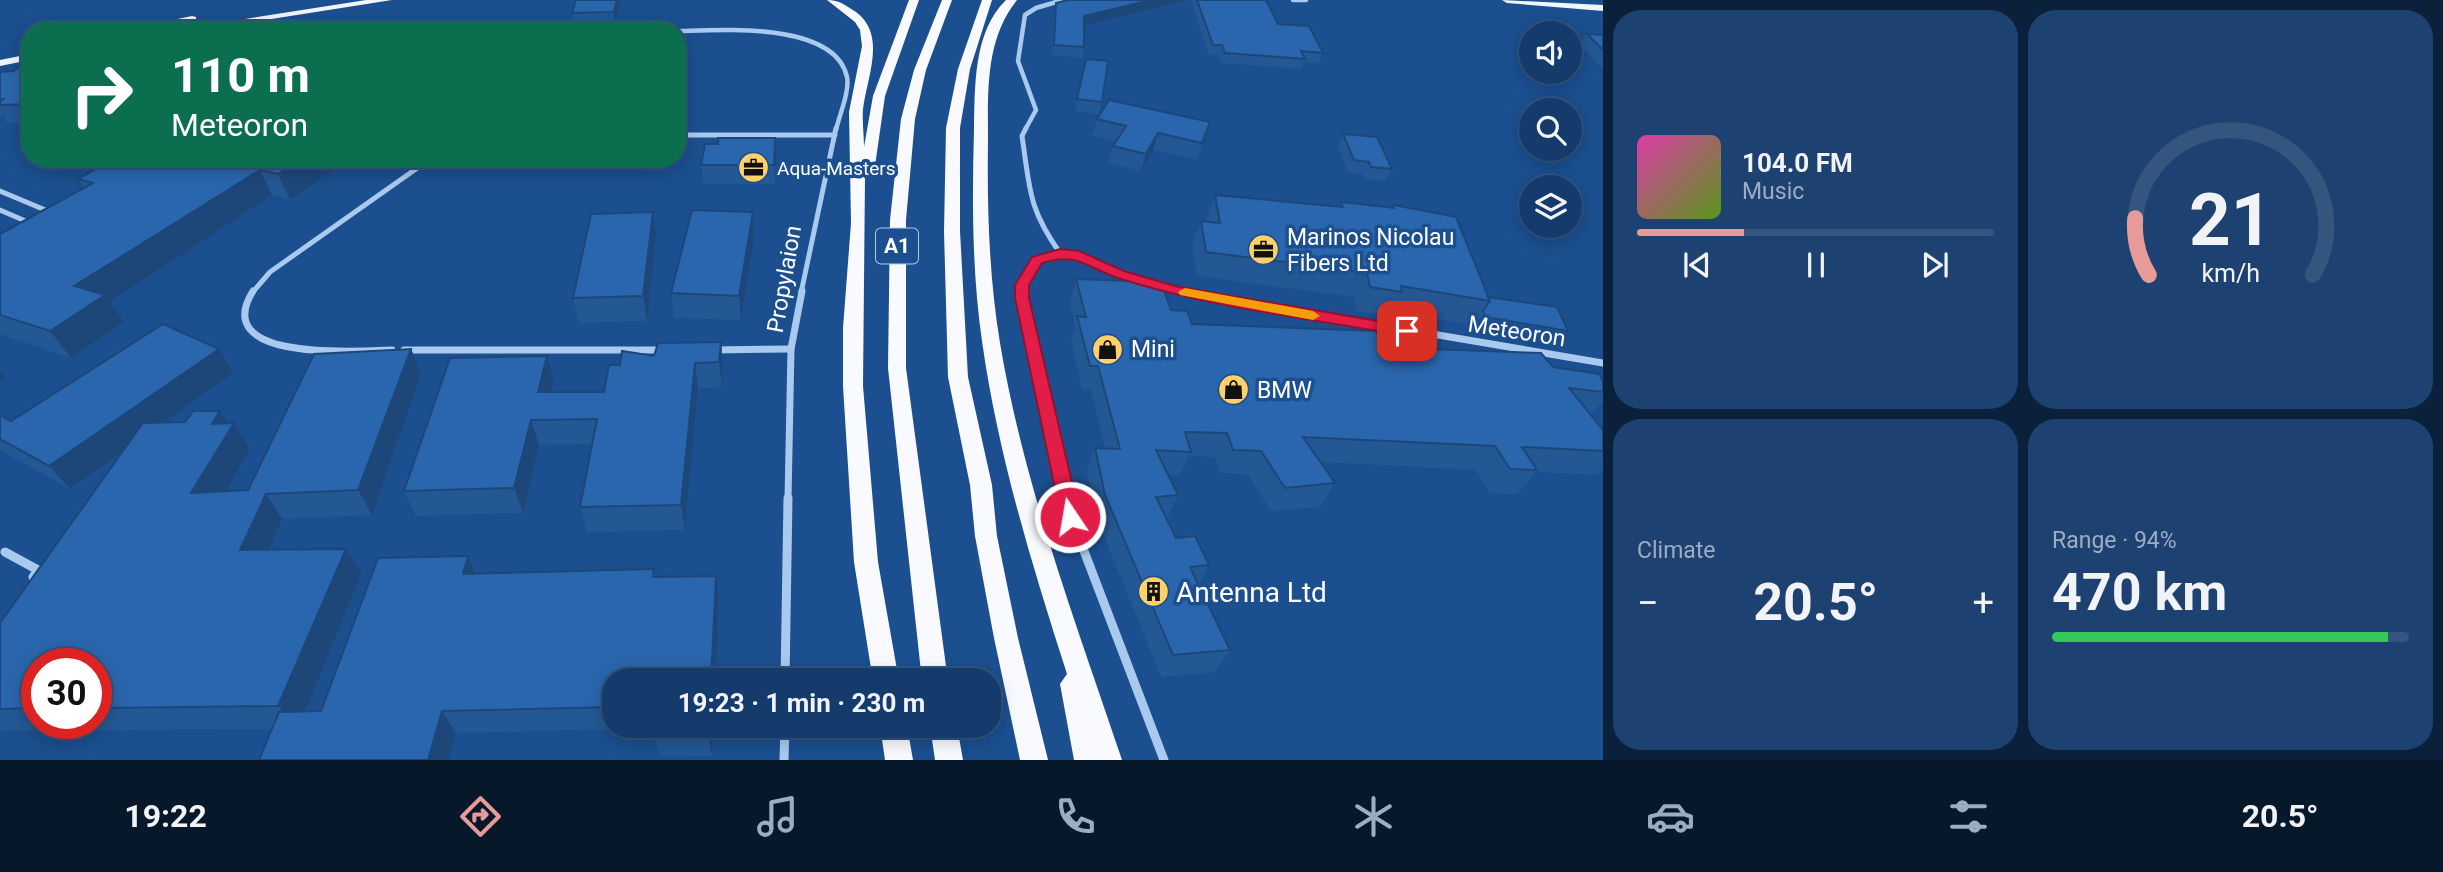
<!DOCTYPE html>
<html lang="en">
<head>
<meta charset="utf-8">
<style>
  :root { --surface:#143b6b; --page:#1d4271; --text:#f1f3f6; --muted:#9dadc1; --line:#33557e; --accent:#e69b98 }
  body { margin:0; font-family:Roboto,sans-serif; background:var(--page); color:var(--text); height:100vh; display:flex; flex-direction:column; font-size:26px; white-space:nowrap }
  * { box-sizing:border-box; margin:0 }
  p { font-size:23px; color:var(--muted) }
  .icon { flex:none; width:38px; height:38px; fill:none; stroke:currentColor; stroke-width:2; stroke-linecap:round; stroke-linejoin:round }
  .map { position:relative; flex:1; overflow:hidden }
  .sheet { display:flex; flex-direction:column; gap:10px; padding:10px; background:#0b203b; width:840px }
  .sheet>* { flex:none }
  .top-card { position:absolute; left:21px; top:21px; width:665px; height:147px; border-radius:28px; box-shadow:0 4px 18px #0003,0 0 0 2px var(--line); background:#0b6e4f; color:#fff; overflow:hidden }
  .controls { position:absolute; left:1519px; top:21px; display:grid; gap:14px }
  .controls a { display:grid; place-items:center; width:63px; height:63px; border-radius:50%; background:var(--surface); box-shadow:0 4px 18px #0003,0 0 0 2px var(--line); font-size:35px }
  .speed { position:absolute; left:21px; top:648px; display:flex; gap:14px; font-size:35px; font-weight:700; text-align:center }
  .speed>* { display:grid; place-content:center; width:91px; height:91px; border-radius:50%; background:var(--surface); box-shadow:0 4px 18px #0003,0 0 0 2px var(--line); line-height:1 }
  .speed .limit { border:10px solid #d22; background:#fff; color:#111 }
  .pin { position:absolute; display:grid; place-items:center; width:60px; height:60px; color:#fff; margin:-30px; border-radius:14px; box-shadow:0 4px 10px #0006 }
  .me { position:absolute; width:77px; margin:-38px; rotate:348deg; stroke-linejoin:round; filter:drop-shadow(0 0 5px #0008) }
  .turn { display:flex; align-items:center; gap:24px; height:147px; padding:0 35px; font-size:32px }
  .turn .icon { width:91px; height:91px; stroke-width:2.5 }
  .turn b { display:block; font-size:49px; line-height:60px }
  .big { font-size:52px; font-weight:700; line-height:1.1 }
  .sheet .tile { flex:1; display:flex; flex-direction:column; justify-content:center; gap:10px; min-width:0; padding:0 24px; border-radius:28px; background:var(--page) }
  .sheet .dial { align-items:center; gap:0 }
  .dial svg { height:182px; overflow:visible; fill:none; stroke:var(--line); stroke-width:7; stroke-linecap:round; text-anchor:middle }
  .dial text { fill:var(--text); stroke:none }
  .song { display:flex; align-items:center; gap:21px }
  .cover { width:84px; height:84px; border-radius:10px; background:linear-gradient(135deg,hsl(320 70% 55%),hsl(90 70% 35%)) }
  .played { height:7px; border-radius:4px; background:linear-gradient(90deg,var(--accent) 30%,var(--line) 30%) }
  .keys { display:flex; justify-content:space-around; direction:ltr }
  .heat { display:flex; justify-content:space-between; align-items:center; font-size:38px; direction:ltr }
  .charge { height:10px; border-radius:5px; background:linear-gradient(90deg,#34c759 94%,var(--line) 0) }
  .sheet .tiles { flex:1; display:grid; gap:10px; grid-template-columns:repeat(2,1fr) }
  .trip { position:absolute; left:602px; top:668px; width:399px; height:70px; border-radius:28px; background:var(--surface); box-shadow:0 4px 18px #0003,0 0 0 2px var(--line); font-weight:700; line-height:70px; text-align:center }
  .tabs { display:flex; height:112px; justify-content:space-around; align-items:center; background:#08182b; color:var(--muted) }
  .tabs .icon { width:49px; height:49px }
  .tabs .on { color:var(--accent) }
  .tabs b { font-size:32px; color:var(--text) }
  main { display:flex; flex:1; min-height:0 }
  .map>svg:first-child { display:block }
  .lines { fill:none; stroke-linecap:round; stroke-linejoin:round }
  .minor-far3 { stroke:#a9c9ee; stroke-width:4.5 }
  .minor-far2 { stroke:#a9c9ee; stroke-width:5 }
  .minor-far1 { stroke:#a9c9ee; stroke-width:7 }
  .minor { stroke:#a9c9ee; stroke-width:9 }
  .primary { fill:#f0f6ff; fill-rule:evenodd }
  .trunk { fill:#f8faff; fill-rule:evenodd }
  .wall { fill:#245895; fill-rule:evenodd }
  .shaded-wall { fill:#1d4779 }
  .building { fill:#2a66ad; stroke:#1d4779; stroke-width:2 }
  .route { fill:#e11d48; stroke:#92132f; stroke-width:2 }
  .slow { fill:#f59e0b }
  .labels { text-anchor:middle; stroke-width:7; stroke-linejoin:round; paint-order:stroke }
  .far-poi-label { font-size:19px; fill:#fff; stroke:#1b4f8f; text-anchor:start }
  .shield { fill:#1b4f8f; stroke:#bbcadd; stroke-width:2 }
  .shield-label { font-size:21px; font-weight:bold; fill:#fff }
  .poi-label { font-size:23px; fill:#fff; stroke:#1b4f8f; text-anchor:start }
  .street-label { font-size:23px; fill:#fff; stroke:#1b4f8f }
  .near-poi-label { font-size:28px; fill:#fff; stroke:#1b4f8f; text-anchor:start }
</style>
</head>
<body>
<main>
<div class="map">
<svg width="1603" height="760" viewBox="0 0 1603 760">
  <rect width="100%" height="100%" fill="#1b4f8f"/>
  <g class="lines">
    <g class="minor-far3">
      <polyline points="1293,0 1306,0"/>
      <path d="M677,31C720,30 835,21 847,77C850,91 839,116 836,130"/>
      <polyline points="1025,130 1036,110 1018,61 1025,15 1036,8 1063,0"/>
    </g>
    <g class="minor-far2">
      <path d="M1026,128L1022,136C1030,189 1028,208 1060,253"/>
      <polyline points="677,135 835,135"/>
      <polyline points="0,191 50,212"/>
      <polyline points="0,210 30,223"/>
      <polyline points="252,293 270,272 430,159"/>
      <polyline points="801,293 836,128"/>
      <path d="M1022,293V285L1037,260C1070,247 1095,265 1126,276C1146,284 1168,289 1190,293"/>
    </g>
    <g class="minor-far1">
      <path d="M253,291C208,363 361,351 392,350"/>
      <polyline points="1022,291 1067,499"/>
      <polyline points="1179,291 1603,363"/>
      <polyline points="404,350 665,350"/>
      <polyline points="712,350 791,349"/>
      <polyline points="788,499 791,349 802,291"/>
    </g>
    <g class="minor">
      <polyline points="1067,498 1071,517 1164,760"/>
      <polyline points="5,552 38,570 33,577"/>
      <polyline points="785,681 788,498"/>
      <polyline points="784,760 785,726"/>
    </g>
    <g class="primary">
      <polygon points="366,0 392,0 202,30 174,30"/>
      <polygon points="1502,0 1603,5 1603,11 1507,3"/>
      <polygon points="192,16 196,17 196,21 149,30 125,30"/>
      <polygon points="30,54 30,60 0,66 0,60"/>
    </g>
    <g class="trunk">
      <path d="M827,0C840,0 845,5 856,12C887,35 867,77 863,109C862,121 864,135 864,147L873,96L909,0H919L885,96L874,173L865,177L863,386L878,562L899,681H873L854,562L843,386V328L851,223L849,112L862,46L860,30L855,22Z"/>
      <polygon points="942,0 952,0 926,70 915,119 906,220 906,368 948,681 922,681 888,368 890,220 901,119 914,70"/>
      <polygon points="982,0 992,0 970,69 960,128 960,231 968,377 992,485 997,536 1018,638 1048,760 1020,760 994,638 975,536 970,485 948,377 944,231 946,128 958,69"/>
      <path d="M1006,0H1017C985,40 988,92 988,141C987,208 989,276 1000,343C1024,486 1076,623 1122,760H1074L1060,684L1067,674C1032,565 998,455 982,341C972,272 972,200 974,130C975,87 973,32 1006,0Z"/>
      <polygon points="880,726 907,726 913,760 885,760"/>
      <polygon points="930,726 957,726 963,760 935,760"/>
    </g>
  </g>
  <g class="wall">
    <polygon points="576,0 620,0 620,4 615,23 574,24 572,13"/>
    <polygon points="1068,0 1187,0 1084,25 1084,47 1082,58 1052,55 1054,13 1056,3"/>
    <polygon points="1191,0 1266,0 1278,24 1323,53 1319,63 1304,62 1301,69 1221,63 1219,55 1209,55"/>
    <polygon points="1587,34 1603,35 1603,66 1600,66 1580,45"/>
    <polygon points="1086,59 1102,102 1099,114 1075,111"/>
    <polygon points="30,67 30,122 7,123 3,116 0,117 0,72 14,71"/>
    <polygon points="1097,119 1210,122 1197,160 1153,150 1141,171 1108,163 1113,146 1116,141 1093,136"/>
    <polygon points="1343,134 1392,169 1385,181 1364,179 1362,174 1348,173 1338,146"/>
    <polygon points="718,144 776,156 775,184 703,184 701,165"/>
    <polygon points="48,159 101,159 79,171 51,163"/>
    <polygon points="349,159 290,200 272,195 110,302 124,322 71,358 0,334 0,234 84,188 78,179"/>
    <polygon points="1215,195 1338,207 1341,202 1392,207 1394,205 1488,297 1568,331 1557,344 1476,330 1474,324 1473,325 1391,311 1388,316 1357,311 1354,297 1197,276 1192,244 1201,221 1207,221 1206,219"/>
    <polygon points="656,236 647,321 579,323 573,298"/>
    <polygon points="754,236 741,320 674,318 671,293"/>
    <polygon points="1076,279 1171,310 1192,324 1392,358 1553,367 1603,381 1603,401 1591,415 1603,430 1603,469 1597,475 1536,472 1517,494 1490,493 1476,470 1321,462 1335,483 1320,507 1271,511 1248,475 1221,473 1215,457 1189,456 1180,475 1168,475 1178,495 1167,519 1176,538 1209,565 1198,585 1230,650 1215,672 1161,677 1097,519 1087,472 1095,448 1105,448 1091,390 1082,389 1071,340 1075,325 1070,302"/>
    <polygon points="721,342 723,367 722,387 698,388 685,530 587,532 580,507 592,444 539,445 523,513 416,516 404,491 547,356 554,381 551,392 604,392 620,365"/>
    <path d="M411,349L421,374L372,515L282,519L269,550L361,574L305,711H321L468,556L476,573L654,569L655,577L716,576L719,600L715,681H614V726H713L712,756L660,757L654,735L655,728L456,733L449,760H259L272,729L0,731V623L122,452L70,489L0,450V415L11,421L233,373L164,422H185L220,411L228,423L250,449L225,491L248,490ZM37,663H96V723H37Z"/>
  </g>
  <g class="shaded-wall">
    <polygon points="617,0 620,0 620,4 615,23 614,12"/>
    <polygon points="1151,0 1187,0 1082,26 1084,16"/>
    <polygon points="683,67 684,84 677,113 677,88"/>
    <polygon points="1158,133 1153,150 1141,171 1146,154"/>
    <polygon points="775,138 776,156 775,184 774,165"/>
    <polygon points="71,159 101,159 79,171"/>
    <polygon points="301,159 349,159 290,200 278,174"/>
    <polygon points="260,170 272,195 110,302 124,322 71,358 50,331 74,286"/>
    <polygon points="653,212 656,236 647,321 643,296"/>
    <polygon points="753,212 754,236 741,320 739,296"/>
    <polygon points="721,342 723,367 722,387 719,362"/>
    <polygon points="219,349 233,373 70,489 49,466"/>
    <polygon points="411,349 421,374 372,515 358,490"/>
    <polygon points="547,356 554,381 545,418 538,392"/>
    <polygon points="695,363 698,388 685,530 681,505"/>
    <polygon points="0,370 6,377 0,381"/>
    <polygon points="220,411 231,428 234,423 250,449 210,518 191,493 212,424"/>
    <polygon points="531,420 539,445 523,513 514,488"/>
    <polygon points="266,494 282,519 258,575 240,550"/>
    <polygon points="346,549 361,574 298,729 278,706"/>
    <polygon points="468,556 479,580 463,574"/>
    <polygon points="716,576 719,600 715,681 711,681"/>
    <polygon points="442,711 456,733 449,760 428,760"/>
    <polygon points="708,726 713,726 712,756 708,734"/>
  </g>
  <g class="building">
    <polygon points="576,0 617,0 614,12 572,13"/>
    <polygon points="1068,0 1151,0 1084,16 1084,47 1054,45 1056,3"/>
    <polygon points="1197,0 1266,0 1278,24 1309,26 1323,53 1301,51 1305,59 1225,53 1222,45 1213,45"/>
    <polygon points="1587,34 1603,35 1603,50"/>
    <polygon points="1086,59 1108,61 1102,102 1077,99"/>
    <polygon points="19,67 30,67 30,104 0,105 0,101 3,99 0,99 0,72 14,71"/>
    <polygon points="677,67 683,67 677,88"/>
    <polygon points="1109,100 1210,122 1202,143 1158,133 1146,154 1113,146 1126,126 1097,119"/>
    <polygon points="1343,134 1377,137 1392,169 1371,167 1369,162 1354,160"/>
    <polygon points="718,138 775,138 774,165 701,165 705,144 718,144"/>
    <polygon points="114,159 301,159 278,174 260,170 74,286 105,295 50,331 0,315 0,234 93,183 78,179"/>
    <polygon points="1215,195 1343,207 1341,202 1394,208 1394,205 1456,217 1490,301 1401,286 1402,292 1370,287 1367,273 1206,252 1201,221 1220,223"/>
    <polygon points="692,210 753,212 739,296 671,293"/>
    <polygon points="653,212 643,296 573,298 591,214"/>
    <polygon points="1076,279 1161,282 1171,310 1187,311 1192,324 1376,331 1392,358 1429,349 1541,353 1553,367 1599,374 1603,381 1603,392 1569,388 1603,430 1603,451 1522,447 1537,470 1510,469 1495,446 1303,437 1335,483 1285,488 1261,451 1233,450 1227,433 1185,432 1191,452 1156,450 1178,495 1156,497 1176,538 1195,536 1209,565 1190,567 1230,650 1173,655 1105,495 1095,448 1120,449 1098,366 1090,366 1077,316 1086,317"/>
    <polygon points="1488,297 1557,307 1568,331 1485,317 1483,311 1490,301"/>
    <polygon points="163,324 219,349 49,466 0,439 0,415 11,421"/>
    <polygon points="721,342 719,362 695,363 681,505 580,507 597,419 531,420 514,488 404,491 450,358 547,356 538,392 604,392 609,365 620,365 622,351 654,356 658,343"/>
    <polygon points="411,349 358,490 266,494 240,550 346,549 278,706 96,708 96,663 37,663 37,708 0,709 0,623 143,423 185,422 193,411 220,411 212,424 234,423 191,493 248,490 314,354"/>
    <polygon points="468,556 463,574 654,569 653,577 716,576 711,681 614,681 614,707 442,711 428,760 259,760 279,712 321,711 378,558"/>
    <polygon points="655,726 708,726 708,734 654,735"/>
  </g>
  <path class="route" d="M1060,249L1079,251L1124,271L1175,286L1407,326L1415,331L1407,336C1311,319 1211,308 1118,278C1086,267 1077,252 1042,263L1029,285V298L1080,517L1070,525L1061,517L1015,298V285L1032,257Z"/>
  <polygon class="slow" points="1185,288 1313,311 1320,316 1313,320 1180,295 1178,292"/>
  <defs>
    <symbol id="office-disc" viewBox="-11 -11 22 22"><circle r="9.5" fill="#ffd166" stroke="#1b4f8f"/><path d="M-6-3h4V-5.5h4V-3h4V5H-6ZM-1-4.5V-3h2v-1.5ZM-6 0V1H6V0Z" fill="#111"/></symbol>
    <symbol id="shop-disc" viewBox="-11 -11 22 22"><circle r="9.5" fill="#ffd166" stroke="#1b4f8f"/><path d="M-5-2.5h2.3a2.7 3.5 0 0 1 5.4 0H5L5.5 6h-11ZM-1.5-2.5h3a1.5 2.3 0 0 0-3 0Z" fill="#111"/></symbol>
    <symbol id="building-disc" viewBox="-11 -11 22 22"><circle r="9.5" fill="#ffd166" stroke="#1b4f8f"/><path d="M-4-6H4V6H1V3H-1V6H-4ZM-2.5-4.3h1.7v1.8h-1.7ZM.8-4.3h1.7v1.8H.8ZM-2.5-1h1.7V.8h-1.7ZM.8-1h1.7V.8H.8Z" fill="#111"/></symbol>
  </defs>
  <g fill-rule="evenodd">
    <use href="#office-disc" x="736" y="150" width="35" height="35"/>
    <use href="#office-disc" x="1246" y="232" width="35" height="35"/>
    <use href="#shop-disc" x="1090" y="332" width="35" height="35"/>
    <use href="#shop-disc" x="1216" y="372" width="35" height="35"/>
    <use href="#building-disc" x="1136" y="574" width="35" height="35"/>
  </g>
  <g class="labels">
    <g class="far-poi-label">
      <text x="777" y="175">Aqua-Masters</text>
    </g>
    <rect class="shield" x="876" y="228.5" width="42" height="35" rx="5"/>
    <g class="shield-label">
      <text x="897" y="253">A1</text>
    </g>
    <g class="poi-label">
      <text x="1287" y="245">Marinos Nicolau<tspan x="1287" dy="26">Fibers Ltd</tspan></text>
      <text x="1131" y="357">Mini</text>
      <text x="1257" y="398">BMW</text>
    </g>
    <g class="street-label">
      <text transform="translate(784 279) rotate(-80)" y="8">Propylaion</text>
      <text transform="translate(1517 331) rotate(9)" y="8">Meteoron</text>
    </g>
    <g class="near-poi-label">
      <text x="1176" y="602">Antenna Ltd</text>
    </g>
  </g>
</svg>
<div class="controls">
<a><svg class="icon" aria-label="sound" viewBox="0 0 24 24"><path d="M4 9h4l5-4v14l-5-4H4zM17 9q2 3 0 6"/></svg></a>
<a><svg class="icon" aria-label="search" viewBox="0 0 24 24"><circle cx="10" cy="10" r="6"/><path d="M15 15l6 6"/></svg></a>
<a><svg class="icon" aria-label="layers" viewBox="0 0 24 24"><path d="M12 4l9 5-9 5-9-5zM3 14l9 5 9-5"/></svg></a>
</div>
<div class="speed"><div class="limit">30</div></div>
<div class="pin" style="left:1407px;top:331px;background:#d93025"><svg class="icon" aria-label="arrive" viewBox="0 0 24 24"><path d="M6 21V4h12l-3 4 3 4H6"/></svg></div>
<svg class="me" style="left:1070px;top:517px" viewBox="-20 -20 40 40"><circle r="17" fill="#e11d48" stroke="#fff" stroke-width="3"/><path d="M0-11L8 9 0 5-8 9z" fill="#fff"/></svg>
<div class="trip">19:23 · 1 min · 230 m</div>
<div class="top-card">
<div class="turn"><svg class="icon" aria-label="right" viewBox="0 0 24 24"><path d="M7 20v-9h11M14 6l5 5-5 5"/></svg><div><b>110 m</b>Meteoron</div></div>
</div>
</div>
<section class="sheet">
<div class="tiles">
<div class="tile">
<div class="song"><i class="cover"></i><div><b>104.0 FM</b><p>Music</p></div></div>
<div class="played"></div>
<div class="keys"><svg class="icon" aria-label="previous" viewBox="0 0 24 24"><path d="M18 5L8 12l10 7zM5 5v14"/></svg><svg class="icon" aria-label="pause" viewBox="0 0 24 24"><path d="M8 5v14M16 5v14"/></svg><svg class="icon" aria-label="next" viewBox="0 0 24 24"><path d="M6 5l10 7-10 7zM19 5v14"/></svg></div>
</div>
<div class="tile dial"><svg viewBox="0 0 100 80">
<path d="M14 69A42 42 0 1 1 86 69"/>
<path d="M14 69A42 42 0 0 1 8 44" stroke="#e69b98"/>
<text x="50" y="56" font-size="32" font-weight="700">21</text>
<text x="50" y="72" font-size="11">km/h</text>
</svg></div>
<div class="tile"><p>Climate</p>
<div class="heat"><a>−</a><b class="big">20.5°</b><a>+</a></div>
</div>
<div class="tile"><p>Range · 94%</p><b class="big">470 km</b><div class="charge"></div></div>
</div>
</section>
</main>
<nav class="tabs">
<b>19:22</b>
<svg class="icon on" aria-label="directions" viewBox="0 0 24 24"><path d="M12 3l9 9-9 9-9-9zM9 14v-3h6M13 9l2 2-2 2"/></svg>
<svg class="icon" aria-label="music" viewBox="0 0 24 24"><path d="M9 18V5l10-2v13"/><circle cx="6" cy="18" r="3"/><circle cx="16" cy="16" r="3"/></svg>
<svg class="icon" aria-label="phone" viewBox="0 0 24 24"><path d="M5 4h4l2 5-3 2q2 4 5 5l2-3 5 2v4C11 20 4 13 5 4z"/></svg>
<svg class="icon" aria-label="climate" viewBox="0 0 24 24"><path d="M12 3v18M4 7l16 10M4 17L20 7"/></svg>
<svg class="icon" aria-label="car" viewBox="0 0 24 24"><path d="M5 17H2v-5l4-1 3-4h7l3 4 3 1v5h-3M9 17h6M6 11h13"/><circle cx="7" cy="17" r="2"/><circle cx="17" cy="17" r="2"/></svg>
<svg class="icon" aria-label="filters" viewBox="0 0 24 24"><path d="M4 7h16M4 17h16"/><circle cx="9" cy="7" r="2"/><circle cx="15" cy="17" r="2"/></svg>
<b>20.5°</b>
</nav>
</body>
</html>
